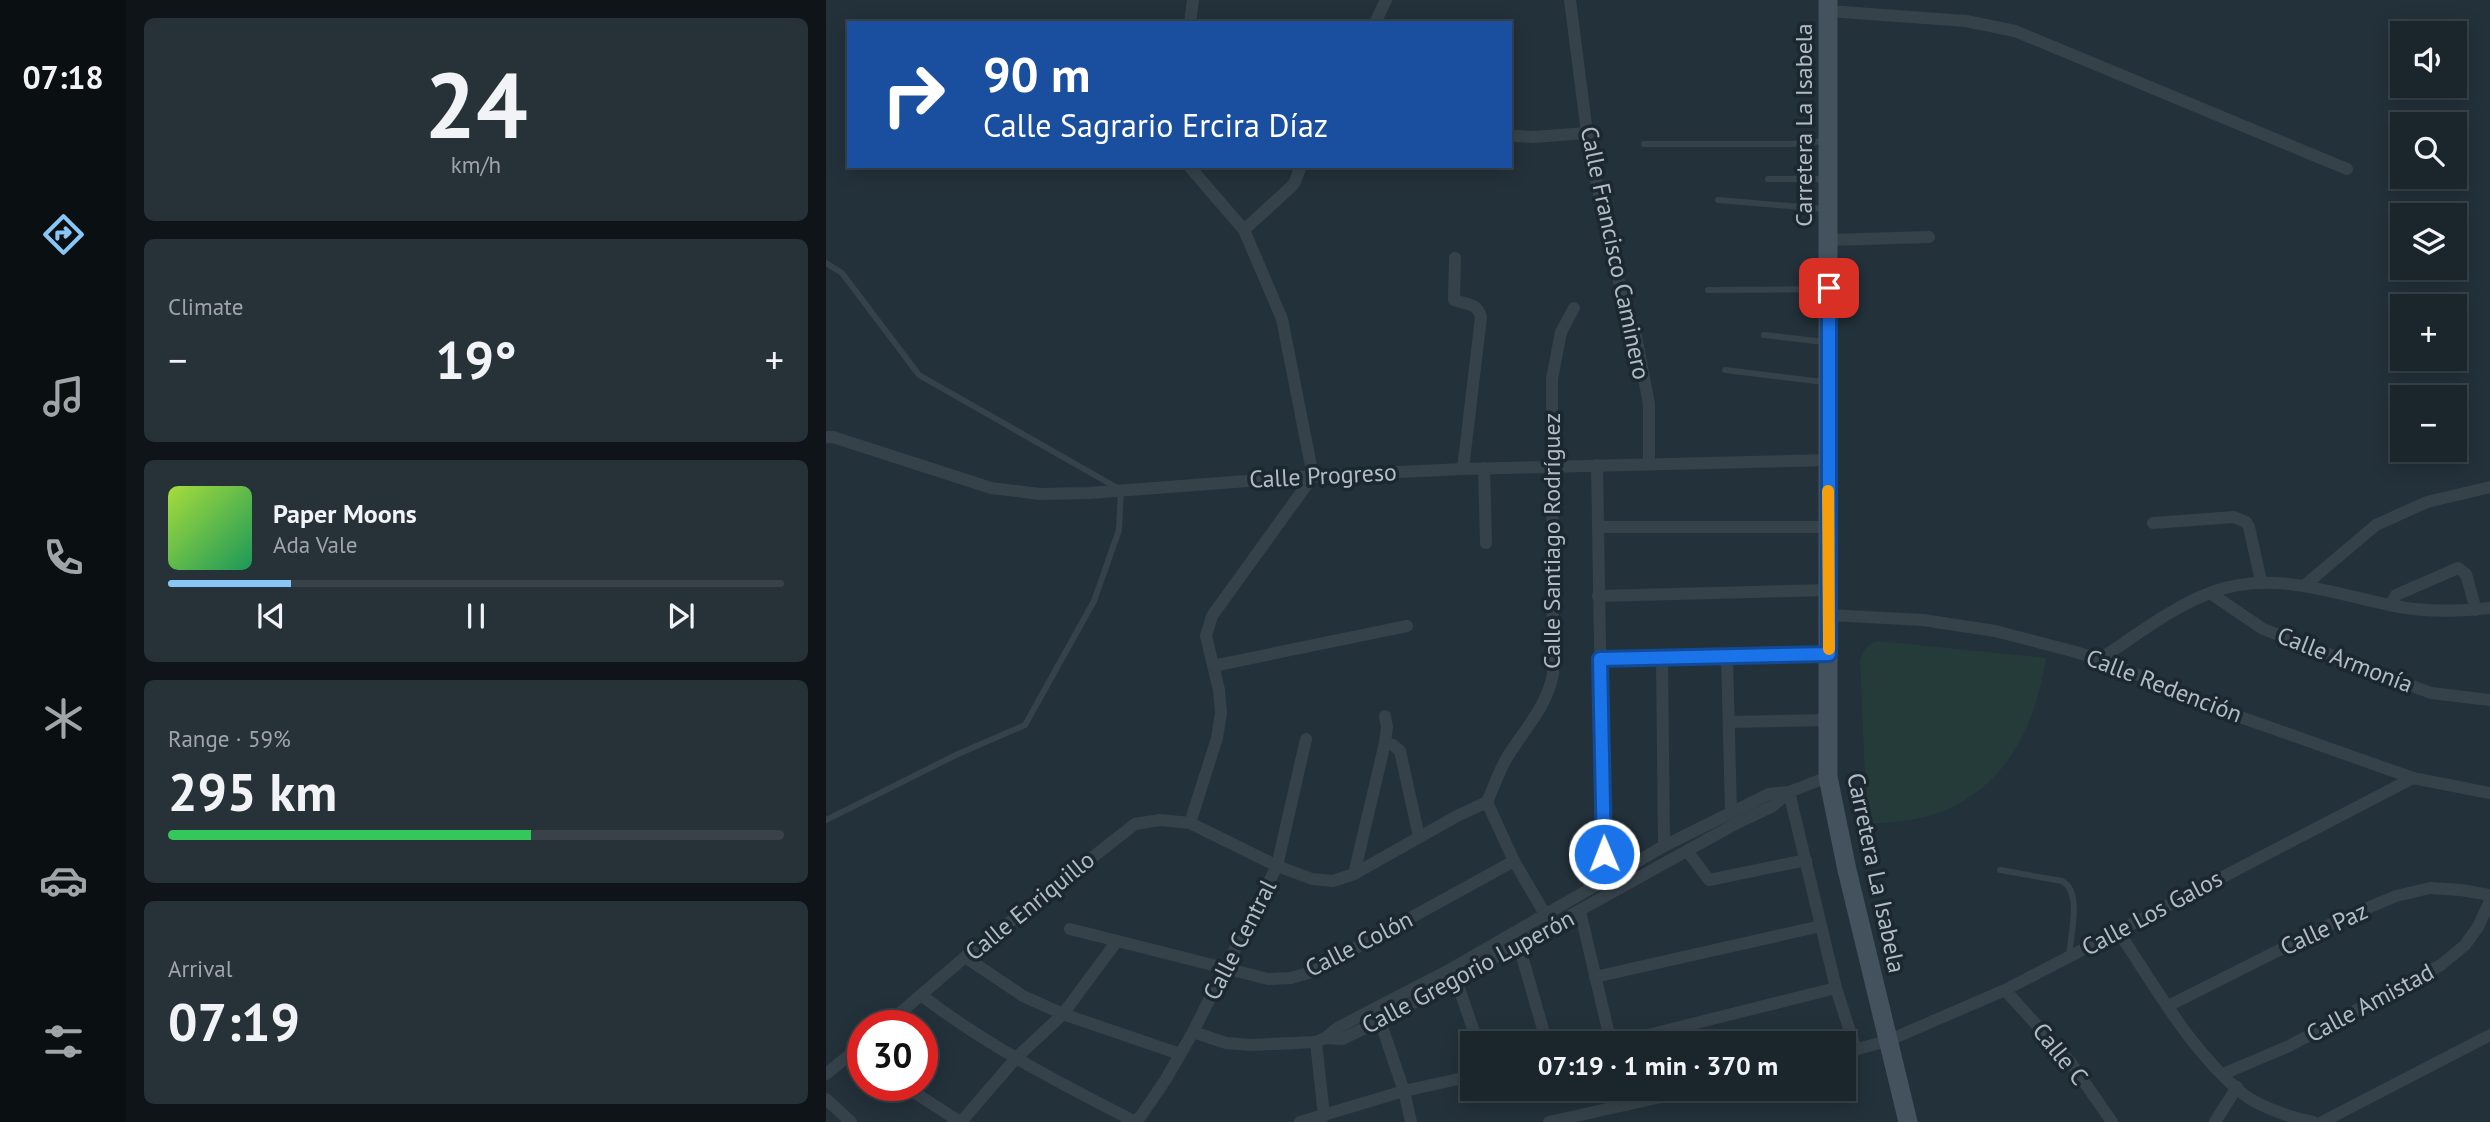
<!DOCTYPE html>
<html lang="en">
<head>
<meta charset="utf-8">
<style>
  :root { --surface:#1a252c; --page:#273138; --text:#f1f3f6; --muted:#9fa5a9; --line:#384248; --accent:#88c6f5 }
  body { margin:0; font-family:"PT Sans",sans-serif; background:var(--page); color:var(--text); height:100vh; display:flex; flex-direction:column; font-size:26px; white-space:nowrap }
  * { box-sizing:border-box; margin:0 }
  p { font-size:23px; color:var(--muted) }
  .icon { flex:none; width:38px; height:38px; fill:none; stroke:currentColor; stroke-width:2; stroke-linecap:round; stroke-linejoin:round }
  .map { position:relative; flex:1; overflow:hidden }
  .side { display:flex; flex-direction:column; gap:18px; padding:18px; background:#0e1418; width:700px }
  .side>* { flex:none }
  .hud { position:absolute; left:21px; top:21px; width:665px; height:147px; border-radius:0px; box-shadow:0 4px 18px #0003,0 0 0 2px var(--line); background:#1a4fa0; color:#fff; overflow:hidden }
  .fabs { position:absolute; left:1564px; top:21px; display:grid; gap:14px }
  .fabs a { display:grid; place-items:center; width:77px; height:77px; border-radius:0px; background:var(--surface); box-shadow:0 4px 18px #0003,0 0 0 2px var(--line); font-size:35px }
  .speed { position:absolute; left:21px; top:1010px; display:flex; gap:14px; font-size:35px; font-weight:700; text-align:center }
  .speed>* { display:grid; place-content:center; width:91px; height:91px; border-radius:50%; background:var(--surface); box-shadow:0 4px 18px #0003,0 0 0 2px var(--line); line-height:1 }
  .speed .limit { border:10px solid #d22; background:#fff; color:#111 }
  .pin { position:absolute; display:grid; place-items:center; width:60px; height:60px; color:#fff; margin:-30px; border-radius:14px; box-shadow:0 4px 10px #0006 }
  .me { position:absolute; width:77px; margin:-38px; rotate:359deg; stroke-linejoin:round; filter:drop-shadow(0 0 5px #0008) }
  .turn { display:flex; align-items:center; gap:24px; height:147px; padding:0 21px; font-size:32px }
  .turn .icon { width:91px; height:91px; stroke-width:2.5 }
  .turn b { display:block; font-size:49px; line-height:60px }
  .big { font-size:52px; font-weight:700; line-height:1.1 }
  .side .tile { flex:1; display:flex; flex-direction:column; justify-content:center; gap:10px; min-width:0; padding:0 24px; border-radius:10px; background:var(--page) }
  .side .dial { align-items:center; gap:0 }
  .dial b { font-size:91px; line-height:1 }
  .song { display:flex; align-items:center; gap:21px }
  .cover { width:84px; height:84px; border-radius:10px; background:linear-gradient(135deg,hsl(80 70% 55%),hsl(150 70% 35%)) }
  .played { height:7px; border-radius:4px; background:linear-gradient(90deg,var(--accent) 20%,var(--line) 20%) }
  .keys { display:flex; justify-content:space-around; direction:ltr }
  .heat { display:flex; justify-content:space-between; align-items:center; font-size:38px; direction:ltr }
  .charge { height:10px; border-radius:5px; background:linear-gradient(90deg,#34c759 59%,var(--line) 0) }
  .trip { position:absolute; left:634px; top:1031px; width:396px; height:70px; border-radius:0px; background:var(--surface); box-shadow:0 4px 18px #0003,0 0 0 2px var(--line); font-weight:700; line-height:70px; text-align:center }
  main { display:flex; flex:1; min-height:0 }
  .menu { display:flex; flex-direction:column; width:126px; justify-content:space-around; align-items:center; background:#0a0f12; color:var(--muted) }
  .menu .icon { width:49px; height:49px }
  .menu .active { color:var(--accent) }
  .menu b { font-size:32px; color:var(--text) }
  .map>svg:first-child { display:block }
  .green { fill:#253b39 }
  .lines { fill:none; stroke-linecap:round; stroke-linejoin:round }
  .service { stroke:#36424a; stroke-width:6 }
  .minor { stroke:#36424a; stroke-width:12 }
  .secondary { stroke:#44525d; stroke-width:19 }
  .route-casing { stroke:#114b97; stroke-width:18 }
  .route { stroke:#1a73e8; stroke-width:12 }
  .slow { stroke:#f59e0b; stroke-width:12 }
  .labels { text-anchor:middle; stroke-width:7; stroke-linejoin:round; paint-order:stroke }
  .street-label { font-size:24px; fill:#b1bdc6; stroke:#1c272f }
</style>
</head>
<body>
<main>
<nav class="menu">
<b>07:18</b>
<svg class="icon active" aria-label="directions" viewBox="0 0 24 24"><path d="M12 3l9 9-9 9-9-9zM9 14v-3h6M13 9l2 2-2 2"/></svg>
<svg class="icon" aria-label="music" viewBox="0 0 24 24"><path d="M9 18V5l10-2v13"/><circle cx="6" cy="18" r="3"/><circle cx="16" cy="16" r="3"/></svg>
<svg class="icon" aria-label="phone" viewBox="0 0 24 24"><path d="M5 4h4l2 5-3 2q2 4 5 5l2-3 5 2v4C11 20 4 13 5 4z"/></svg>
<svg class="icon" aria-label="climate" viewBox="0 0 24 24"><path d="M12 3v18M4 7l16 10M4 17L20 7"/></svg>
<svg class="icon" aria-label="car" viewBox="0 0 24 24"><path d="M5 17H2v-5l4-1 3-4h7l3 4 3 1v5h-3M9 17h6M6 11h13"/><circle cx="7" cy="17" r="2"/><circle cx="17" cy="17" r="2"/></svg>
<svg class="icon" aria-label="filters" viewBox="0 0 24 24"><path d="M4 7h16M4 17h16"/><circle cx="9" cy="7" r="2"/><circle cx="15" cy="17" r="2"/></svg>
</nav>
<section class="side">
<div class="tile dial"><b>24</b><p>km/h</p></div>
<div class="tile"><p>Climate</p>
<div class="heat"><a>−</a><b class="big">19°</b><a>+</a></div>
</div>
<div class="tile">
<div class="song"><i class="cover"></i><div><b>Paper Moons</b><p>Ada Vale</p></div></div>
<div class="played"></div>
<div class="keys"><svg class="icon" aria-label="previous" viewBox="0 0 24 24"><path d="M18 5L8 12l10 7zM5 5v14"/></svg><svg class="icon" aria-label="pause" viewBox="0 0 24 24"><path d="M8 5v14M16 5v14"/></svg><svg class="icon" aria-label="next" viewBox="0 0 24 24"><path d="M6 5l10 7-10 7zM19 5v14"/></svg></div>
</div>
<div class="tile"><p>Range · 59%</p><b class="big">295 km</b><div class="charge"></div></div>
<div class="tile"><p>Arrival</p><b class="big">07:19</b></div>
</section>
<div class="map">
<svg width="1664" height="1122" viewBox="0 0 1664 1122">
  <rect width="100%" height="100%" fill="#23313a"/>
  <path class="green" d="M1053,641L1220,658C1211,719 1185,779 1126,807C1101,820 1069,822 1041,824L1034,661C1037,649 1041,644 1053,641Z"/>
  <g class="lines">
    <g class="service">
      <polyline points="818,144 965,144 998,141"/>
      <polyline points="942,179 998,179"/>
      <polyline points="892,200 998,209"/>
      <polyline points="0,263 16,273 93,375 295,490 293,530 268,601 199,725 132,754 0,820"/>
      <polyline points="882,290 998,289"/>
      <polyline points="938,335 999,342"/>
      <polyline points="899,370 998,382"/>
      <path d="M1174,870L1236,881C1257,892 1244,936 1243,957"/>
    </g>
    <g class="minor">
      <polyline points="744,0 761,133 786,259 810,336 823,404 823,464"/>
      <polyline points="1002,11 1140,21 1189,31 1521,169"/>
      <polyline points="364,23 367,0"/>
      <polyline points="549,23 560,0"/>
      <polyline points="689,136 707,137 761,133"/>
      <polyline points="363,166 418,230 456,319 487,476 386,616 380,636 393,690 395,713 391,738 364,823"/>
      <polyline points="418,230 468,184 475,166"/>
      <polyline points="1003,240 1103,237"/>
      <path d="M629,258L628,300C640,305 651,302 655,317L637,469"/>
      <polyline points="0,437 7,437 165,488 214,494 263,493 487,476 637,469 1003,460"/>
      <polyline points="771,465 778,882"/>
      <polyline points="658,468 660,543"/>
      <polyline points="1327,523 1408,517 1420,522 1423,527 1435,581"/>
      <polyline points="772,527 1001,527"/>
      <polyline points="1479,585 1550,525 1601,502 1664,487"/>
      <polyline points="1384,593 1437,629 1605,693 1664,700"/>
      <polyline points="772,596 1002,590"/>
      <polyline points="1564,605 1570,595 1632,568 1640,574 1650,610"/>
      <polyline points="1003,615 1097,620 1169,631 1246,651 1274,659 1403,713 1587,778 1664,793"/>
      <polyline points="901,656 905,812"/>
      <polyline points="836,658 838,846"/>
      <polyline points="773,659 1003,654"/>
      <path d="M1274,659C1311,635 1347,606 1389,591C1450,570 1508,594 1568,606C1600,612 1632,612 1664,608"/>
      <polyline points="387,666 581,626"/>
      <polyline points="903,722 1003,720"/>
      <polyline points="559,743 567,745 574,751 593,837"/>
      <polyline points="963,792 1010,988 1030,1050"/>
      <path d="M661,802C667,789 672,774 679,761C696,731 720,710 727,674L726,379L735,332L748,308"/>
      <polyline points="661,802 688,861 723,921"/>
      <polyline points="862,852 883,880 980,860"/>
      <polyline points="528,874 559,743 561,727 559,716"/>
      <polyline points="754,911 785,1043"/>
      <polyline points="244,929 442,979 465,978 486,972 688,861"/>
      <path d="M1292,931C1330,988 1364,1050 1417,1094C1434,1107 1466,1118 1487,1122"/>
      <polyline points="691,939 721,1043"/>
      <polyline points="139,957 197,996 237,1014 354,1054"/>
      <polyline points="628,974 652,1043"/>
      <polyline points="769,977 995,926"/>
      <polyline points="1179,990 1245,1063 1286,1122"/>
      <path d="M95,995C160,1045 235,1084 308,1121"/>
      <polyline points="1342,1006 1513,920 1570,896 1604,888 1635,890 1664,895"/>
      <polyline points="554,1021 578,1091 585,1122"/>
      <polyline points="59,1026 139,957 309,824 334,820 364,823 451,866 486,879 507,881 528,874 631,816 661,802"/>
      <polyline points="367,1032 400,1043 425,1045 490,1042 499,1038 513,1027 625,969 838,846 943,794 963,792 1002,777"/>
      <polyline points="499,1038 516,1039 554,1021 911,823 947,806 963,792"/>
      <polyline points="490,1042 498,1116"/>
      <polyline points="790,1043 1010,988"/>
      <polyline points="1017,1053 1061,1041 1179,990 1587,778"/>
      <polyline points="0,1074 37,1044"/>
      <polyline points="1397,1074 1463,1046 1615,965 1639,945 1652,927 1664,901"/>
      <polyline points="77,1085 134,1122"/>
      <polyline points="797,1088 801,1105"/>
      <polyline points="0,1099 25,1122"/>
      <polyline points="135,1122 191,1057 237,1014 291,941"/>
      <polyline points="307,1122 315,1116 340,1079 367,1032 451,866 480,739"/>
      <polyline points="474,1122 578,1091 646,1076"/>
      <polyline points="723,1122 875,1088"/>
      <polyline points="1389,1122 1411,1087"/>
      <polyline points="1496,1122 1664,1035"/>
    </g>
    <polyline class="secondary" points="1002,0 1002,777 1021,870 1082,1122"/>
  </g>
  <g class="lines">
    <defs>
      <polyline id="route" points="778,854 774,659 1003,654 1003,288"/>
    </defs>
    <use href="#route" class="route-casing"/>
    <use href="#route" class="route"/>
    <polyline class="slow" points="1002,491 1003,649"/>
  </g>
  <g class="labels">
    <g class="street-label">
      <text transform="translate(978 125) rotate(-90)" y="8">Carretera La Isabela</text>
      <text transform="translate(789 253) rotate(78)" y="8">Calle Francisco Caminero</text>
      <text transform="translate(497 476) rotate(-3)" y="8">Calle Progreso</text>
      <text transform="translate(726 541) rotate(-90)" y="8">Calle Santiago Rodríguez</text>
      <text transform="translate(1519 660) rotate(21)" y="8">Calle Armonía</text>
      <text transform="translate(1338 686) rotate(21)" y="8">Calle Redención</text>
      <text transform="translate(1050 873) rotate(78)" y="8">Carretera La Isabela</text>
      <text transform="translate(204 906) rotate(-39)" y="8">Calle Enriquillo</text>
      <text transform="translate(1326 913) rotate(-28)" y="8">Calle Los Galos</text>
      <text transform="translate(1498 929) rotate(-25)" y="8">Calle Paz</text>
      <text transform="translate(414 940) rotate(-63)" y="8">Calle Central</text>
      <text transform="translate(533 944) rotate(-27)" y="8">Calle Colón</text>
      <text transform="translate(642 972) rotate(-28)" y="8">Calle Gregorio Luperón</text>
      <text transform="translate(1544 1003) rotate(-28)" y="8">Calle Amistad</text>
      <text transform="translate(1234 1054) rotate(51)" y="8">Calle C</text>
    </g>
  </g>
</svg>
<div class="fabs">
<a><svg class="icon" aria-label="sound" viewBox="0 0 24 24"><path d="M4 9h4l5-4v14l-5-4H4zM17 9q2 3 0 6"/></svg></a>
<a><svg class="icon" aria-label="search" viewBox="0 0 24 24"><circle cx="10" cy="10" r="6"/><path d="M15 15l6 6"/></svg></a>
<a><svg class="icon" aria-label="layers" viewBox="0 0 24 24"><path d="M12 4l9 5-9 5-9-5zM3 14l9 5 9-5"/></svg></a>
<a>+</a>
<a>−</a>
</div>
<div class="speed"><div class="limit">30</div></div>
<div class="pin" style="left:1003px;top:288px;background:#d93025"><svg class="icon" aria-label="arrive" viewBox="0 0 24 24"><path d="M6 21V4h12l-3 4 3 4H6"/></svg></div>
<svg class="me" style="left:778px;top:854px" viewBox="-20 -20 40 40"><circle r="17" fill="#1a73e8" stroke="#fff" stroke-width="3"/><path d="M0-11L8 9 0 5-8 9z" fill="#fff"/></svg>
<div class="trip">07:19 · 1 min · 370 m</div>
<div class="hud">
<div class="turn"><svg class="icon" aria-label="right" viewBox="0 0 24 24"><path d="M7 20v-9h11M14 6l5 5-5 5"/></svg><div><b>90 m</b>Calle Sagrario Ercira Díaz</div></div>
</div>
</div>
</main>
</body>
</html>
